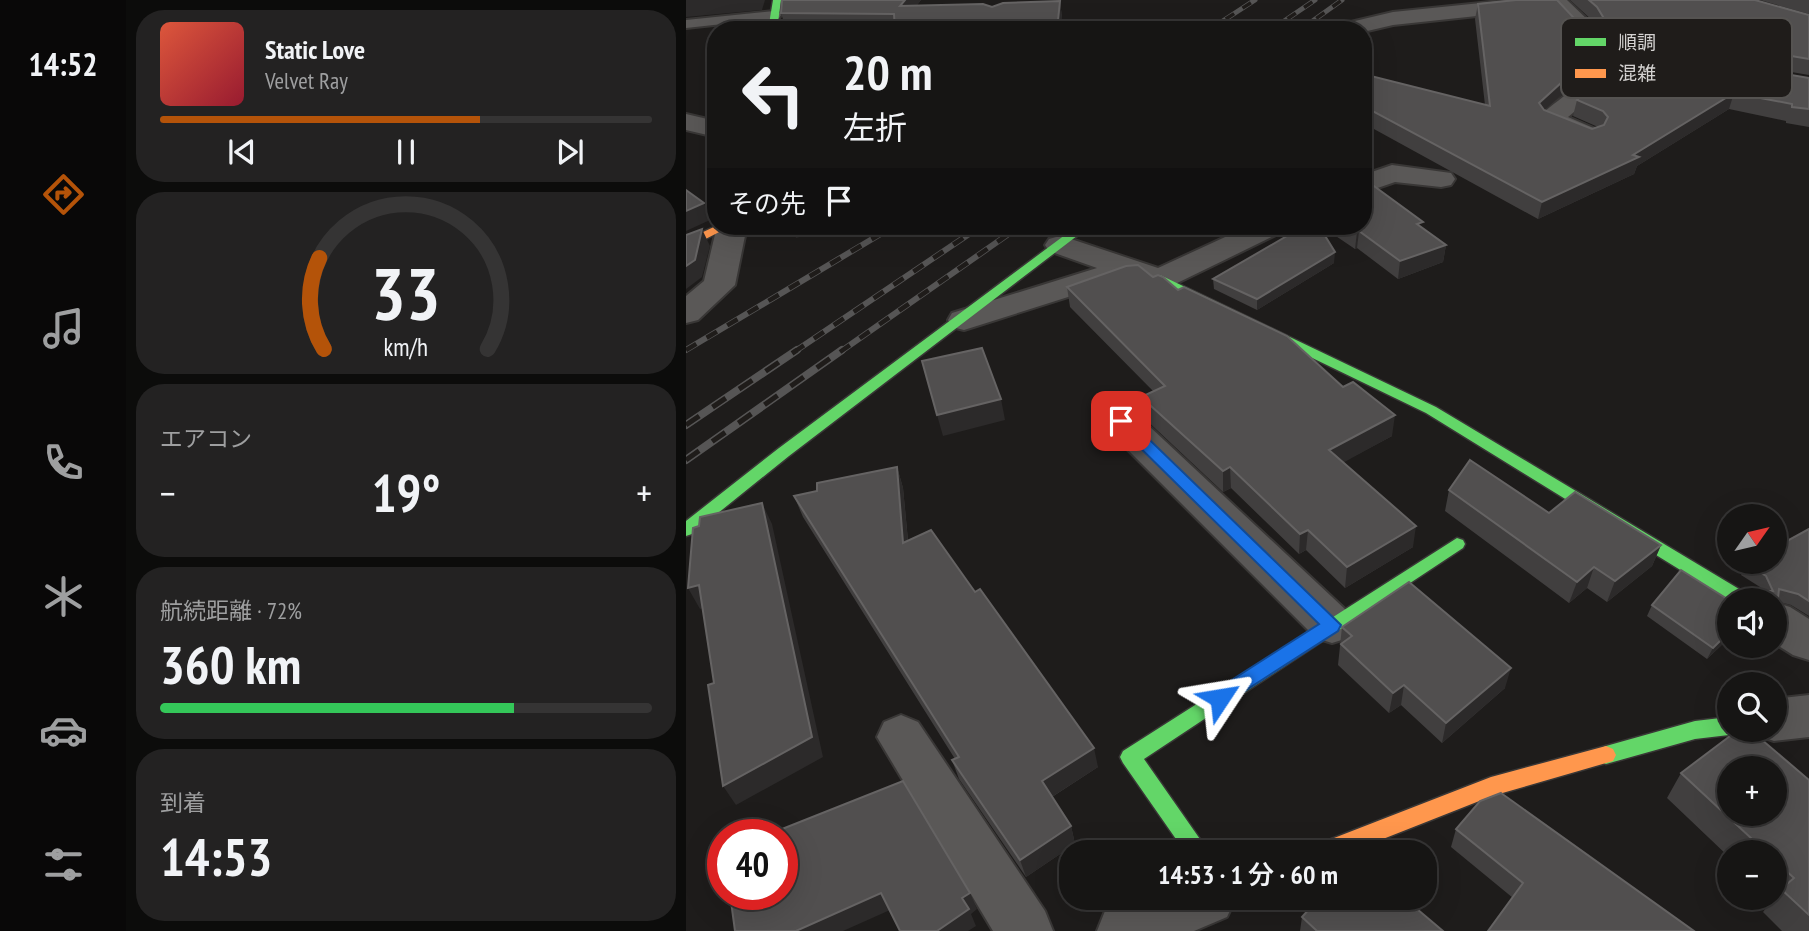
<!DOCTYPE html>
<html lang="ja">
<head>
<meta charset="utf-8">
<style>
  :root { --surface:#161514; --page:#232222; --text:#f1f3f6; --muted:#9e9fa0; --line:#353434; --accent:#b45309 }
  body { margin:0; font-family:"PT Sans Narrow","Noto Sans JP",sans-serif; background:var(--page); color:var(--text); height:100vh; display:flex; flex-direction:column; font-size:26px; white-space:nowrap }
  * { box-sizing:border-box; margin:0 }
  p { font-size:23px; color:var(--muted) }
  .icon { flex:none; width:38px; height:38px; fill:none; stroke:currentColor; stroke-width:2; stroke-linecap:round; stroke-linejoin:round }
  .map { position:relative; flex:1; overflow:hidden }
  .panel { display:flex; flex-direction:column; gap:10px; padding:10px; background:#0c0c0b; width:560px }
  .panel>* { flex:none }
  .top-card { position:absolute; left:21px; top:21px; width:665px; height:214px; border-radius:28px; box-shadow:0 7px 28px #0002,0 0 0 2px var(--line); background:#161514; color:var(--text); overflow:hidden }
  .needle { width:46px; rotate:56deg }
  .fabs { position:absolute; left:1031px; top:504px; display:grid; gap:14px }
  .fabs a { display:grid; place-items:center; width:70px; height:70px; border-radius:50%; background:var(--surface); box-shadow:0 7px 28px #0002,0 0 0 2px var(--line); font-size:35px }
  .speed { position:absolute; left:21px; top:819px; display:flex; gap:14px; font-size:35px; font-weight:700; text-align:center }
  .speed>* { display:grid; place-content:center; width:91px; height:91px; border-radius:50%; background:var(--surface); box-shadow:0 7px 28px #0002,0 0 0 2px var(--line); line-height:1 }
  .speed .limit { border:10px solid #d22; background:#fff; color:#111 }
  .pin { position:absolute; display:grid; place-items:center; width:60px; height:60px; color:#fff; margin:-30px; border-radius:14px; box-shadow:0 4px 10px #0006 }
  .me { position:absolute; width:77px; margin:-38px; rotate:57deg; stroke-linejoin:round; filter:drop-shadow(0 0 5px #0008) }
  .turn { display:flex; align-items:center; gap:24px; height:147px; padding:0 21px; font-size:32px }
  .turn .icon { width:91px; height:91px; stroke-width:2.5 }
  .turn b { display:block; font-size:49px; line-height:60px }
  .then { display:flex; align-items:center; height:66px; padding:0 21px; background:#0003; gap:14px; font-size:26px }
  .big { font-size:52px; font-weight:600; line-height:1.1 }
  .panel .widget { flex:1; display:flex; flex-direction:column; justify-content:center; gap:10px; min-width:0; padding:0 24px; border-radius:28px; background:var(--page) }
  .panel .dial { align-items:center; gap:0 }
  .dial svg { height:182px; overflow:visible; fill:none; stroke:var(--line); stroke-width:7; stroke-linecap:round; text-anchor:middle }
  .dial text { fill:var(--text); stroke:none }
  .song { display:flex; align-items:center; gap:21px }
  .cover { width:84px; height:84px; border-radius:10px; background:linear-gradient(135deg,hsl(10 70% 55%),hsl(350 70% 35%)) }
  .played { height:7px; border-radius:4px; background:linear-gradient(90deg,var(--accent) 65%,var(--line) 65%) }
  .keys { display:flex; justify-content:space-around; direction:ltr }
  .heat { display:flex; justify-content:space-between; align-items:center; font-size:38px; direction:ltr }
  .charge { height:10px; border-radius:5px; background:linear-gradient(90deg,#34c759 72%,var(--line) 0) }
  .trip { position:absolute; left:373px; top:840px; width:378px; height:70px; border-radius:28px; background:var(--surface); box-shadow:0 7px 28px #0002,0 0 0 2px var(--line); font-weight:600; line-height:70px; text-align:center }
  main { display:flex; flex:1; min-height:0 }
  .tab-bar { display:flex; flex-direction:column; width:126px; justify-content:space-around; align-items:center; background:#090808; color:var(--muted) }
  .tab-bar .icon { width:49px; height:49px }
  .tab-bar .selected { color:var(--accent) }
  .tab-bar b { font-size:32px; color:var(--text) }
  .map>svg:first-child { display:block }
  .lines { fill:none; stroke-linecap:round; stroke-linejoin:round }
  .lane-casing { stroke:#393736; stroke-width:4 }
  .street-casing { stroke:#393736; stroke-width:4 }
  .fast-casing { stroke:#393736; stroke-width:3 }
  .slow-casing { stroke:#393736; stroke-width:3 }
  .lane { fill:#5a5857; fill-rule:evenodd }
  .street { fill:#5a5857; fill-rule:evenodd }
  .fast { fill:#63d668; fill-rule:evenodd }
  .slow { fill:#ff974d; fill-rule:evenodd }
  .rail-far2-casing { stroke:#565555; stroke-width:5 }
  .rail-far1-casing { stroke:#565555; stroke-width:6 }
  .rail-casing { stroke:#565555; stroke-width:8 }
  .rail-far2 { stroke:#1f1c1a; stroke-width:3.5; stroke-dasharray:10; stroke-linecap:butt }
  .rail-far1 { stroke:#1f1c1a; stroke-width:4.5; stroke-dasharray:12; stroke-linecap:butt }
  .rail { stroke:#1f1c1a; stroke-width:5; stroke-dasharray:16; stroke-linecap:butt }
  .wall { fill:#413f3f }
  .shaded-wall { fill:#2c2a2a }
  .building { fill:#514f4f; stroke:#656363; stroke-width:2; fill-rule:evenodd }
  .route { fill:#1a73e8; stroke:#114b97; stroke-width:2 }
  .key { fill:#1f1c1a; stroke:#555351; stroke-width:2 }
  .key-label { font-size:19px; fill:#d4d2d1 }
</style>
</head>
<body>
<main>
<nav class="tab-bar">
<b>14:52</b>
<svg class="icon selected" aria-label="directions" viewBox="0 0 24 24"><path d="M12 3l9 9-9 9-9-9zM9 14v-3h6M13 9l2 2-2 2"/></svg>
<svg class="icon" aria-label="music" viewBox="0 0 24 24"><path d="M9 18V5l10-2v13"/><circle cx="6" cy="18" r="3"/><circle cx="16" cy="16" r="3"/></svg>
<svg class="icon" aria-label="phone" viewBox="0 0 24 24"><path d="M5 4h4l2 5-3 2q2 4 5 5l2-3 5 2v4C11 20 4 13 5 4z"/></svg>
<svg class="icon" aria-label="climate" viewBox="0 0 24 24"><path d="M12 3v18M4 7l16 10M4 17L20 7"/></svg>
<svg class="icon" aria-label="car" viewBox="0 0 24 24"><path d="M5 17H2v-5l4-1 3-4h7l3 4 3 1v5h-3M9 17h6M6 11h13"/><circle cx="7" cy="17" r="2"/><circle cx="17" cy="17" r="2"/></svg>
<svg class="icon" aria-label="filters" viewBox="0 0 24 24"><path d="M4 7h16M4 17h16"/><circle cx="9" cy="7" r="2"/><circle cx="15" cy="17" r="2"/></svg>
</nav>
<section class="panel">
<div class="widget">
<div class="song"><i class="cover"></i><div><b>Static Love</b><p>Velvet Ray</p></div></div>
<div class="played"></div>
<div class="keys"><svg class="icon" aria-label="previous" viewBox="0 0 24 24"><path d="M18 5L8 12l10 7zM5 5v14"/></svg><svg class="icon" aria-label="pause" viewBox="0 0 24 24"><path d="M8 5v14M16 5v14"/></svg><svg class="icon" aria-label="next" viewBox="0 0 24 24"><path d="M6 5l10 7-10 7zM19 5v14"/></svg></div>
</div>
<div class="widget dial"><svg viewBox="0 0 100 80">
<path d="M14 69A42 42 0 1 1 86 69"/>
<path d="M14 69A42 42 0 0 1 12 29" stroke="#b45309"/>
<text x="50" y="56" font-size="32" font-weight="700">33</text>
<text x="50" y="72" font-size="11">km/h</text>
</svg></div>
<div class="widget"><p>エアコン</p>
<div class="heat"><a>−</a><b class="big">19°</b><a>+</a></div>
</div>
<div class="widget"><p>航続距離 · 72%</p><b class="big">360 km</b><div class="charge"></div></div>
<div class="widget"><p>到着</p><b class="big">14:53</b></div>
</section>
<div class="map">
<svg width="1123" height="931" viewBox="0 0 1123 931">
  <rect width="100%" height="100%" fill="#1e1c1b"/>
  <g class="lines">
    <defs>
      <polygon id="lane" points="88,11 93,12 95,15 93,18 0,28 0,20"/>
      <g id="street">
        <path d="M824,0H881L906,24L917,43L978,53L986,55L989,60L986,65L978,67L921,57C922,83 901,102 882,117L912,130L916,135L912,140L903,143L894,140L856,124L852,119C861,107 875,100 885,90C917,58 885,25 860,3L828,12L707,25L677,32L649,30L652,25L707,12Z"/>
        <polygon points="0,114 30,121 30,137 0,130"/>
        <polygon points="706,165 765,173 769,179 765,185 755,187 709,182 677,193 677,175"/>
        <polygon points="31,226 61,226 49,285 12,320 0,323 0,296 18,281"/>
        <polygon points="563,226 601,226 596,232 485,286 474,288 442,278 278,330 266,327 262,320 266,313 411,268 363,251 359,245 363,239 374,236 385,239 472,268"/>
        <polygon points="435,409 448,412 662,612 668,625 662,638 646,643 630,638 422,430 417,421 422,412"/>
        <polygon points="1088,602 1104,607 1123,619 1123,660 1107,655 1088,643"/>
        <polygon points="1123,695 1123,737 1088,741 1071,735 1069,730 1088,730 1088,699"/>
        <polygon points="215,715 232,722 359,911 367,931 307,931 191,737 198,722"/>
        <polygon points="452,898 550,898 541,917 508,931 411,931 419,911"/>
      </g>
      <g id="fast">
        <polygon points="87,0 95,0 91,30 82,30"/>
        <polygon points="391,226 404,226 103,456 6,534 0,536 0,521 93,448"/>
        <polygon points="474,275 750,407 1063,595 1066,600 1043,600 740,413 469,282 469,276"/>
        <polygon points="771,538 777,540 779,544 777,548 458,759 523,852 499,852 437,763 434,757 437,751"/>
        <polygon points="1043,717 1043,730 1051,730 1043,735 1009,739 920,764 913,761 910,755 913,749 920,746 1009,721"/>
      </g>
      <g id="slow">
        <polygon points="30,226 45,226 0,249 0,240"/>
        <polygon points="920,746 927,749 930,755 927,761 806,796 664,852 627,852 630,845 805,777"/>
      </g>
    </defs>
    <use href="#lane" class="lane-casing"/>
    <use href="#street" class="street-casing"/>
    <use href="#fast" class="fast-casing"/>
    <use href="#slow" class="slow-casing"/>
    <use href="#lane" class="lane"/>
    <use href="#street" class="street"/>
    <use href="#fast" class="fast"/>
    <use href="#slow" class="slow"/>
    <defs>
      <g id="rail-far2">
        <polyline points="523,30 569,0"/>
        <polyline points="585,30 629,0"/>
        <polyline points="614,30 656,0"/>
      </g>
      <g id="rail-far1">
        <polyline points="0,350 208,226"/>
        <polyline points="108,352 295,226"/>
        <polyline points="154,352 334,226"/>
      </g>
      <g id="rail">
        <polyline points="0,425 111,350"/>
        <polyline points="0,460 156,350"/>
      </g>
    </defs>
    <use href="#rail-far2" class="rail-far2-casing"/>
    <use href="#rail-far1" class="rail-far1-casing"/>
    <use href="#rail" class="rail-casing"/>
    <use href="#rail-far2" class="rail-far2"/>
    <use href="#rail-far1" class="rail-far1"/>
    <use href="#rail" class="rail"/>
  </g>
  <g class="wall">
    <polygon points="97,0 235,0 230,6 306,7 374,1 376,18 375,30 100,29 95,13"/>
    <polygon points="884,0 1069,0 1123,15 1123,75 919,41 908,22"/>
    <polygon points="1074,0 1123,0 1123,14"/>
    <polygon points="792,4 899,50 892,77 883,88 859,110 906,129 912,127 887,116 891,100 1123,78 1123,127 1100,123 1100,121 1043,109 951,166 948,174 852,219 677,123 677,74 799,105 789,19"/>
    <polygon points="635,226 736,228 760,245 757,262 712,279 671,248 669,249"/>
    <polygon points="648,263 571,310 528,289 527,279"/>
    <polygon points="467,277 492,290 706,436 657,462 727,547 659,588 620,550 613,554 545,488 537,492 457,417 455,397 467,391 384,307 381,287"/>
    <polygon points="211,467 217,488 222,540 412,767 366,797 385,826 389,844 340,877 273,779 266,760 269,759 117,517 108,496 131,491"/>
    <polygon points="763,490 975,545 966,566 921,602 901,588 883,603 759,511"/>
    <polygon points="1123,529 1123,616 1105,605 1090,601 1088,603 1088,600 1047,600 1051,591 1076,591 1074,587 1055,575 1061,564"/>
    <polygon points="1043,600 1043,638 1021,659 961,616 966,605"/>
    <polygon points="656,627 819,688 756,743 715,705 703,713 652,665"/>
    <polygon points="1063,739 1123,780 1123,931 1096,931 1077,912 1087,899 1085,898 1088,898 1088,852 1043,852 1043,857 981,798 995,773"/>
    <polygon points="770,829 1008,931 827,898 765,847"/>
    <polygon points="616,917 757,931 614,931"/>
  </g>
  <g class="shaded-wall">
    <polygon points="0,0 79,0 76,10 0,17"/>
    <polygon points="219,0 235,0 218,23 214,6"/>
    <polygon points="374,1 376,18 375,30 371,30"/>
    <polygon points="899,50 892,77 883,88 849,119 853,103"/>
    <polygon points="1048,93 1043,109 951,166 948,174 852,219 856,202 947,155"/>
    <polygon points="18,203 24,220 0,231 0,211"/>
    <polygon points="106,226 151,226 110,238"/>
    <polygon points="16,229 24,246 16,277 0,289 0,266"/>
    <polygon points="673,231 671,248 669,249 671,232"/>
    <polygon points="760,245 757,262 712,279 714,261"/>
    <polygon points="649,252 648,263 571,310 571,299"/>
    <polygon points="315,399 319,420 257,436 251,415"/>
    <polygon points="709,415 706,436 642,471 643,450"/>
    <polygon points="211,467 217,488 224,563 217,543"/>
    <polygon points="544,467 545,488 537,492 537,471"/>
    <polygon points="76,503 86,524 137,757 50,805 37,786"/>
    <polygon points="730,526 727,547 659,588 661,567"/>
    <polygon points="622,530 620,550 613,554 614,534"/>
    <polygon points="975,545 966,566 921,602 929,581"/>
    <polygon points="908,567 901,588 883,603 891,582"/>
    <polygon points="13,585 25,606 14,609 2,588"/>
    <polygon points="1043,632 1043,638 1021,659 1027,648"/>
    <polygon points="825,668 819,688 756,743 760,723"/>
    <polygon points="718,685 715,705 703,713 707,693"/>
    <polygon points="408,748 412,767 361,800 356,781"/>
    <polygon points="385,826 389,844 340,877 334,860"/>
    <polygon points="195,893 204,910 157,931 110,931"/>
    <polygon points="284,893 291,909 285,914 290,926 282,931 251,931 276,898"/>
  </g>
  <g class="building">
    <polygon points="96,0 219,0 214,6 297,4 306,7 317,3 374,1 371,30 209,30 208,14 95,13"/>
    <polygon points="830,0 871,0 888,18 899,39 899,50 895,61 887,72 853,103 858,110 906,129 918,125 922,117 917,111 891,100 920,69 927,45 1123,78 1123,109 1106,107 1106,104 1048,93 947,155 953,157 856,202 677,106 677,74 804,106 792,4"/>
    <polygon points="903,0 1069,0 1123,15 1123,59 922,25 911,7"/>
    <polygon points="677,178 737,222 731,224 760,245 714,261 673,231 671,232 661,226 677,226"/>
    <polygon points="0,190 18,203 0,211"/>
    <polygon points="618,226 633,226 649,252 571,299 527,279"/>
    <polygon points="16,229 9,260 0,266 0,235"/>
    <polygon points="452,265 467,277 472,275 477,277 492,290 498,287 601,336 657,387 667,382 709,415 643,450 730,526 661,567 622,530 614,534 544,467 537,471 455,397 479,386 381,287 440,266"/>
    <polygon points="296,348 315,399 251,415 236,361"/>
    <polygon points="784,460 863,513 889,492 975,545 929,581 908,567 891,582 763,490"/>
    <polygon points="211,467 217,543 245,530 289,592 294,589 408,748 356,781 385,826 334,860 266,760 273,757 108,496 131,491 131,483"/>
    <polygon points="76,503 126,737 37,786 22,685 28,683 13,585 2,588 7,528 13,526 14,517"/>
    <polygon points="1123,529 1123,601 1112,594 1093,589 1092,598 1085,593 1077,600 1049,600 1051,591 1087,591 1080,576 1061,564 1065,562 1088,562 1088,548"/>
    <polygon points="995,570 1043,600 1043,632 1027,648 966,605"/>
    <polygon points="723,582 825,668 760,723 718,685 707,693 655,644 666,636 656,627"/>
    <path d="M1052,730L1063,739L1069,734L1123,780V915L1095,889L1108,878L1088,860V852H1080L995,773ZM1043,768H1088V814H1043Z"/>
    <polygon points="217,781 284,893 276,898 283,909 251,931 214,931 195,893 110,931 49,931 44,894 96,894 96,835 81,835"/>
    <polygon points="815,793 1008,931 802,931 837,883 770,829 794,801"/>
    <polygon points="633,898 718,898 757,931 631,931 616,917"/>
  </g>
  <polygon class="route" points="435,415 440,417 655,625 652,631 534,707 527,704 524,698 527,692 633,624 430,424 427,421 430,417"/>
  <rect x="875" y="18" width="231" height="80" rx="10" class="key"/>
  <rect x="889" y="38" width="31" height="8" fill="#63d668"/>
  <rect x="889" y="69" width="31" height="9" fill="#ff974d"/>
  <g class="key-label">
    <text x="932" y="49">順調</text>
    <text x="932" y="80">混雑</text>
  </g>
</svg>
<div class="fabs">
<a><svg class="needle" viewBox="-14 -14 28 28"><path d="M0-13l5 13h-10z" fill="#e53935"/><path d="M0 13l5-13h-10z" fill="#9e9fa0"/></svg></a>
<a><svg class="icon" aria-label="sound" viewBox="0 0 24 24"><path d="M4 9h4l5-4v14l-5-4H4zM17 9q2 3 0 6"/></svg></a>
<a><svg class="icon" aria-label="search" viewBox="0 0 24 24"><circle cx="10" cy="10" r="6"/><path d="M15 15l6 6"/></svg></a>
<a>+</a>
<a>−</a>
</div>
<div class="speed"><div class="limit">40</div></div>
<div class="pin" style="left:435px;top:421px;background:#d93025"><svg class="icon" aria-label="arrive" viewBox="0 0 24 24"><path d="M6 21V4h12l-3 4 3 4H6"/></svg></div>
<svg class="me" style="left:534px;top:698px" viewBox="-20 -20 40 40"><path d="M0-17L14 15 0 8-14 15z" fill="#1a73e8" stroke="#fff" stroke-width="4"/></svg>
<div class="trip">14:53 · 1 分 · 60 m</div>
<div class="top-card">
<div class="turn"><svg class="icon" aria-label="left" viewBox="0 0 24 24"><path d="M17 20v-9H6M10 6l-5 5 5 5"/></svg><div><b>20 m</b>左折</div></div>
<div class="then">その先<svg class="icon" aria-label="arrive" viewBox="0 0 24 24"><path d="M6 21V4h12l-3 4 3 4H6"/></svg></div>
</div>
</div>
</main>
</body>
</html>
